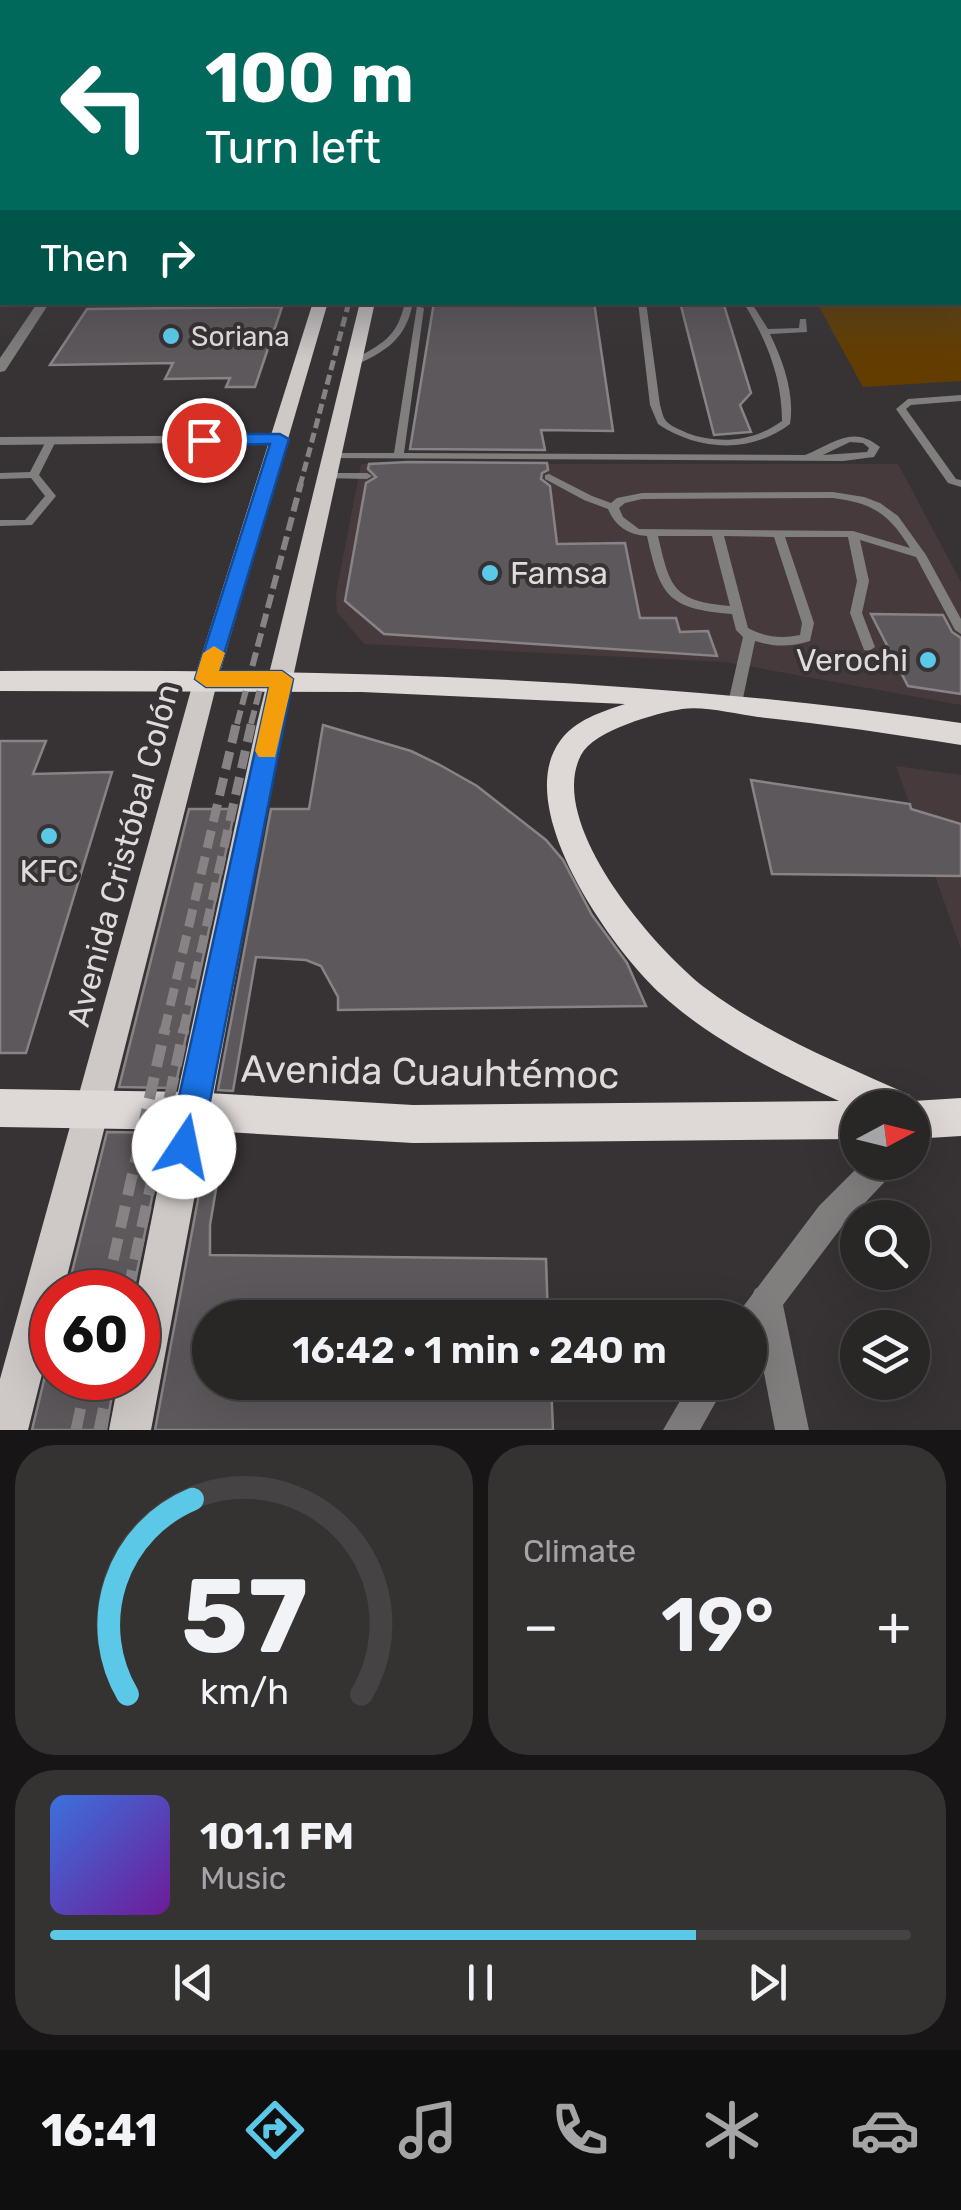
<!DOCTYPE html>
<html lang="en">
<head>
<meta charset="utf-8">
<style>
  :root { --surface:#292626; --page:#353232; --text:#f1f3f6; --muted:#a5a5a7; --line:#454343; --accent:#5bc8e7 }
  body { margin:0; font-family:Rubik,sans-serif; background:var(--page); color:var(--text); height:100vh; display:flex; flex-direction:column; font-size:38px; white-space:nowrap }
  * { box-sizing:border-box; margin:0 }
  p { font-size:32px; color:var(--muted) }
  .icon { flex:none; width:55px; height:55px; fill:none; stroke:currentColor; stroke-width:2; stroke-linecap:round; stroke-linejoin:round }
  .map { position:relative; height:1430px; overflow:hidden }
  .drawer { display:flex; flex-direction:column; gap:15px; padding:15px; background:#171515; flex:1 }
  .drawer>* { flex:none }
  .banner { position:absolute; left:0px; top:0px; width:962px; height:305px; box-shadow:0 10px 40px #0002,0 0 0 2px var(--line); background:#00695c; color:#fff; overflow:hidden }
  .needle { width:65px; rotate:83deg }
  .controls { position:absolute; left:840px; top:1090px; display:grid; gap:20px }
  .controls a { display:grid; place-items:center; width:90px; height:90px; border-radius:50%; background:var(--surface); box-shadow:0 10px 40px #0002,0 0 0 2px var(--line); font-size:50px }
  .speed { position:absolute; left:30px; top:1270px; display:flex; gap:20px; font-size:50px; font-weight:700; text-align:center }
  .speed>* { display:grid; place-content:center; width:130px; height:130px; border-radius:50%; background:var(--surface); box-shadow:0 10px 40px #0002,0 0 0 2px var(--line); line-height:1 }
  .speed .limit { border:15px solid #d22; background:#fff; color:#111 }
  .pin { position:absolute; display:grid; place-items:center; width:85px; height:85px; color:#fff; margin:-42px; border:5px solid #fff; border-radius:50%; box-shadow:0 2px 10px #0007 }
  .me { position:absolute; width:110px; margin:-55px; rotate:11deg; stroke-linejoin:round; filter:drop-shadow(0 0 8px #0008) }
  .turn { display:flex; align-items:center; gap:35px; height:210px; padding:0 40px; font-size:45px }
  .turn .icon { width:130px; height:130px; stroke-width:2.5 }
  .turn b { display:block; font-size:70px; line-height:85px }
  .then { display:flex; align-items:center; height:95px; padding:0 40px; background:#0003; gap:20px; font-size:38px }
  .big { font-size:75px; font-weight:600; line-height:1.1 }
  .drawer .card { flex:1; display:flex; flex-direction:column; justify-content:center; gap:15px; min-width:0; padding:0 35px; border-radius:40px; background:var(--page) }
  .drawer .dial { align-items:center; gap:0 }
  .dial svg { height:260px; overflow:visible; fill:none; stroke:var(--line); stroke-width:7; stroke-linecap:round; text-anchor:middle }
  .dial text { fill:var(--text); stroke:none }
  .song { display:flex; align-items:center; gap:30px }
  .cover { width:120px; height:120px; border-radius:15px; background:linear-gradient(135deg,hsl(220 70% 55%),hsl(280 70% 35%)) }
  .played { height:10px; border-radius:5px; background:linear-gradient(90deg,var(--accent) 75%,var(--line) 75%) }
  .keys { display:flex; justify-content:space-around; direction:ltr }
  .heat { display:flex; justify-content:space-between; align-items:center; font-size:55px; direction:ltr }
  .drawer .tiles { flex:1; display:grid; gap:15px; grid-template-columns:1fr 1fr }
  .card:last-child { grid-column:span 2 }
  .trip { position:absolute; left:192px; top:1300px; width:575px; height:100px; border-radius:50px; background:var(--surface); box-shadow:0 10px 40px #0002,0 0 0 2px var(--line); font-weight:600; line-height:100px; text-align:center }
  .tabs { display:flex; height:160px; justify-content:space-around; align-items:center; background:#100f0f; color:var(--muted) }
  .tabs .icon { width:70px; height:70px }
  .tabs .on { color:var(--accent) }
  .tabs b { font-size:45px; color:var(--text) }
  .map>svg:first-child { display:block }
  .built { fill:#473a3c }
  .green { fill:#633d00 }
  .building { fill:#5d585b; stroke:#888386; stroke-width:2.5 }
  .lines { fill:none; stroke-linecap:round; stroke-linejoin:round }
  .service { fill:#817e7e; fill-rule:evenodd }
  .pedestrian { fill:#817e7e; fill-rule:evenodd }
  .minor { fill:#817e7e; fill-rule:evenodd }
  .tertiary { fill:#817e7e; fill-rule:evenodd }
  .primary { fill:#cec9c7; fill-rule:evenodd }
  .trunk { fill:#ded8d6; fill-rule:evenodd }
  .rail-far3 { stroke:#878384; stroke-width:5; stroke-dasharray:10 5; stroke-linecap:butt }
  .rail-far2 { stroke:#878384; stroke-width:6; stroke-dasharray:14 6; stroke-linecap:butt }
  .rail-far1 { stroke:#878384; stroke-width:9; stroke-dasharray:18 9; stroke-linecap:butt }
  .rail { stroke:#878384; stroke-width:11; stroke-dasharray:22 11; stroke-linecap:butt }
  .route { fill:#1a73e8; stroke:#114b97; stroke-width:2.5 }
  .slow { fill:#f59e0b }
  .poi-dot { fill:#5bc8e7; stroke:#373233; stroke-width:4 }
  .labels { text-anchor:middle; stroke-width:8; stroke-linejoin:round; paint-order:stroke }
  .far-poi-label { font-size:28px; fill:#dedbdb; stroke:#373233; text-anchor:start }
  .poi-label { font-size:32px; fill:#dedbdb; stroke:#373233; text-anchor:start }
  .street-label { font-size:32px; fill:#dedbdb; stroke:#373233 }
  .near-street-label { font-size:38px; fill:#dedbdb; stroke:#373233 }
</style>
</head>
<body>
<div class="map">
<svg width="961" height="1430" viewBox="0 0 961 1430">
  <rect width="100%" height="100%" fill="#373233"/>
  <g class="built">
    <polygon points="361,464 898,464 961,582 961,705 725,662 364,644 337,612 336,594"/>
    <polygon points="896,766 961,775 961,949 935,876"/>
  </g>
  <polygon class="green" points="961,269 961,381 863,387 817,303 960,302"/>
  <g class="building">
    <polygon points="434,302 594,302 613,431 541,430 545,450 410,449"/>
    <polygon points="680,302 723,302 751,393 740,405 751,432 714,435"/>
    <polygon points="282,307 255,387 226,387 230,378 165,379 173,363 50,365 87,309"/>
    <polygon points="408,462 547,463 548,470 542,473 541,479 550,486 557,544 625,543 640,618 676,618 680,632 708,631 717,656 384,634 345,601 366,483 376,477 368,469 369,464"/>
    <polygon points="871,614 943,615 952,632 961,638 961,694 908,686"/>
    <polygon points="323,725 411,751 440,765 477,786 546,840 563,860 592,915 627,963 646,1006 338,1010 338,997 321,966 306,960 256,957 233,1091 218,1090 271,809 309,809"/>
    <polygon points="0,741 46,741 33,774 112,772 26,1053 0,1053"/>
    <polygon points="751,780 910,804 911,809 961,824 961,876 772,874"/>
    <polygon points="189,809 235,809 175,1088 119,1087"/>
    <polygon points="107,1132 165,1133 133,1292 67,1292"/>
    <polygon points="210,1135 225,1136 210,1225 210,1255 546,1259 548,1318 210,1318 210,1382 551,1382 553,1430 155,1430"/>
    <polygon points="52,1347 52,1378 115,1378 106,1430 32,1430"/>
  </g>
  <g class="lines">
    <g class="service">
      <rect x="960" y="212" width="1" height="5"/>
      <rect x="960" y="237" width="1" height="4"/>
      <path d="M405,302H413C408,329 397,343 374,356C366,360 360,364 351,365V361C381,344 397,339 405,302Z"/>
      <path d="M638,302H646L660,405C662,410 662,416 666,421C670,426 681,430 687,433C719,445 755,441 782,421C782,377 766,338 743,302H751L768,329L799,328L800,319H806L807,332L770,334C783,361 795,394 790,424C751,454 698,451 658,424L650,405Z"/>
      <path d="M417,306L424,308L404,453L805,455C833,444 852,424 880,447L874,457L843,461L327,458L326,456L331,453H394ZM850,442L863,443L869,448L867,452L823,455Z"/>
      <polygon points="961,395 961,401 911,405 906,409 956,479 961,480 961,487 948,483 896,409 908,399"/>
      <polygon points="51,438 56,441 39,475 56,496 32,525 0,526 0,520 25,520 45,496 31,478 0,479 0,473 30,472 46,441"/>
      <polygon points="327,473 367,473 372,476 367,479 323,478 323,474"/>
      <path d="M549,474L592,496L611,503L617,498L642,493L833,492L864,497L880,503L898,516L926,555L961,619V634L955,630L916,557L860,540L869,581L862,613L875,647L869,651L864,650L850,613L857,581L848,537H785L814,623L810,641C791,647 774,647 755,641L742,703L735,708L730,707L728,703L743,637L736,630L732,614C668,609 660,596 647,536C628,535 615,526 608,509L584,500L545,479V475ZM833,498C873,503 889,514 910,548L853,531L639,529L623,517L619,508L625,503L642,499ZM658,536H712L730,606C673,601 670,588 658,536ZM724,536L774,537L802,623L800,635C781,639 764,637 748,628Z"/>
    </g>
    <polygon class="pedestrian" points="766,1284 777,1289 782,1300 809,1430 775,1430 750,1300 755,1289"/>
    <g class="minor">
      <rect x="0" y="197" width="2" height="6"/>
      <polygon points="0,294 2,295 2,301 0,302"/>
      <polygon points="280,435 285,436 285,442 0,445 0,437"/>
      <polygon points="863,1162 898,1162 894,1172 841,1228 761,1334 750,1339 750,1318 736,1318 739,1312 819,1206"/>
      <polygon points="691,1382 727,1382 700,1430 663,1430"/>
    </g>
    <polygon class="tertiary" points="38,302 50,302 5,371 0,372 0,358"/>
    <g class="primary">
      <polygon points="313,302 328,302 218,679 63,1292 52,1292 52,1334 28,1430 0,1430 0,1379 194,679"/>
      <polygon points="360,302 375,302 283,723 151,1430 109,1430 119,1378 138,1378 137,1292 166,1147 257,723"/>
    </g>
    <path class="trunk" d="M0,671C322,669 642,676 961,723V745C893,734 826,724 758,717C735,714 705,706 682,709C657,713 594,730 581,755C545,824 657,952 708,990C769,1035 841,1064 910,1095L913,1101L961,1098V1136L912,1139V1108H858V1139L413,1143L191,1130L0,1127V1089L191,1092L413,1105L839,1101C776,1072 713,1041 662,995C612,950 511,808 560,741C575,720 601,712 625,704L362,692L0,691Z"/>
    <polyline class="rail-far3" points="300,486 349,302"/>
    <g class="rail-far2">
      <polyline points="237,724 301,483"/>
      <polyline points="251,724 263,677"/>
    </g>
    <g class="rail-far1">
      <polyline points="164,1032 237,721"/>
      <polyline points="183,1032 252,721"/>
    </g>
    <g class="rail">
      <polyline points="106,1292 165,1029"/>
      <polyline points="128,1292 184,1029"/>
      <polyline points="76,1430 87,1378"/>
      <polyline points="99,1430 110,1378"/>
    </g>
  </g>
  <linearGradient id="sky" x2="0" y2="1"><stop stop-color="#1e1c1c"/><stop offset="0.44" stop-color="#4d4f5b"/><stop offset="1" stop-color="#4d4f5b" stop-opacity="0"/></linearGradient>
  <rect width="961" height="360" fill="url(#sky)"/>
  <polygon class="route" points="280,434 289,439 219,671 282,671 293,679 201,1147 196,1158 184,1163 173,1158 168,1147 269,687 206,687 195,679 270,444 204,445 196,440 204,434"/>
  <polygon class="slow" points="214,646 225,653 219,671 282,671 293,679 275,757 259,757 255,751 269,687 206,687 195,679 203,653"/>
  <g class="poi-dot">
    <circle cx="171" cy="336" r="10"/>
    <circle cx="490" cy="573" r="10"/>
    <circle cx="928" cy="660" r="10"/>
    <circle cx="49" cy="836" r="10"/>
  </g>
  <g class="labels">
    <g class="far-poi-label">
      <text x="191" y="346">Soriana</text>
    </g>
    <g class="poi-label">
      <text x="510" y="584">Famsa</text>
      <text x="908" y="671" text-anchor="end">Verochi</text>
      <text x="49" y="882" text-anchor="middle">KFC</text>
    </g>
    <g class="street-label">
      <text transform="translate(123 855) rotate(-75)" y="11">Avenida Cristóbal Colón</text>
    </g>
    <g class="near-street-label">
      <text transform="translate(430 1072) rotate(1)" y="13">Avenida Cuauhtémoc</text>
    </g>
  </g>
</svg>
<div class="controls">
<a><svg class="needle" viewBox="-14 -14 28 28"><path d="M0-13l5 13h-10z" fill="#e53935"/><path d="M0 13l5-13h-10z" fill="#a5a5a7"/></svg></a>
<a><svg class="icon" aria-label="search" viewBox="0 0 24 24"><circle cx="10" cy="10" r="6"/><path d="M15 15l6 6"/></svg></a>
<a><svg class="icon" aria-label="layers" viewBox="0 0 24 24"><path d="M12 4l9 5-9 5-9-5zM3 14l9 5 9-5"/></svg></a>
</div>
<div class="speed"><div class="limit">60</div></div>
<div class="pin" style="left:204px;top:440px;background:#d93025"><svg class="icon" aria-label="arrive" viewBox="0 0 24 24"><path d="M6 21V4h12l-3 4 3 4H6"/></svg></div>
<svg class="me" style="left:184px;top:1147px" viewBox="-20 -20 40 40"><circle r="19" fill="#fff"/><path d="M0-13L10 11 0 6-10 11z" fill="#1a73e8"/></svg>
<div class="trip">16:42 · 1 min · 240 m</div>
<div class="banner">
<div class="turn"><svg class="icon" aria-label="left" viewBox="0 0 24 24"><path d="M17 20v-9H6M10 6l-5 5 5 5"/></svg><div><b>100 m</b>Turn left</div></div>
<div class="then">Then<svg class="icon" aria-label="right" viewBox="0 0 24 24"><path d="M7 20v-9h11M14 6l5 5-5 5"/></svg></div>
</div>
</div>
<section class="drawer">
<div class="tiles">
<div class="card dial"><svg viewBox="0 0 100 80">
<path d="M14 69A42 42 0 1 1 86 69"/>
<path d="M14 69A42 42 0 0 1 34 9" stroke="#5bc8e7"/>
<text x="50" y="56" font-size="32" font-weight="700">57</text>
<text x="50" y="72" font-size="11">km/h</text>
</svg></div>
<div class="card"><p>Climate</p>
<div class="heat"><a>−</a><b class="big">19°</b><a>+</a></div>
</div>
<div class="card">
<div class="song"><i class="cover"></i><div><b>101.1 FM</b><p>Music</p></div></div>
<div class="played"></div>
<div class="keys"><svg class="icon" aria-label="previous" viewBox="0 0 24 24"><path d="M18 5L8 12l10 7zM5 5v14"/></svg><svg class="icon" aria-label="pause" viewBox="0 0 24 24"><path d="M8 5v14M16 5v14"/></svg><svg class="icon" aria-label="next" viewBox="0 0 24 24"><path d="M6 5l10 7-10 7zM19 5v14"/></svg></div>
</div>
</div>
</section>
<nav class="tabs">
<b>16:41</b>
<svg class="icon on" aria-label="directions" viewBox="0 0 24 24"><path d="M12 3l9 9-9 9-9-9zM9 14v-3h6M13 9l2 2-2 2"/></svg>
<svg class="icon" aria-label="music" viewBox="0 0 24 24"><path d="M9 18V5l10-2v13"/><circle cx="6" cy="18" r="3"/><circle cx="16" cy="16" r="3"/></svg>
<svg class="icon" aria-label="phone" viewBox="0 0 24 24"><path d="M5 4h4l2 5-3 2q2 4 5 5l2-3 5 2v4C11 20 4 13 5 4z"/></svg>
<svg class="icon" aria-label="climate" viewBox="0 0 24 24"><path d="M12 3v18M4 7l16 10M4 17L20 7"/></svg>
<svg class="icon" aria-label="car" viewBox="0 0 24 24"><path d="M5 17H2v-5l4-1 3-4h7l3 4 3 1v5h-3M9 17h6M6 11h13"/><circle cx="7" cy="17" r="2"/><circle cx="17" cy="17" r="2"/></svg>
</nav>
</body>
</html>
